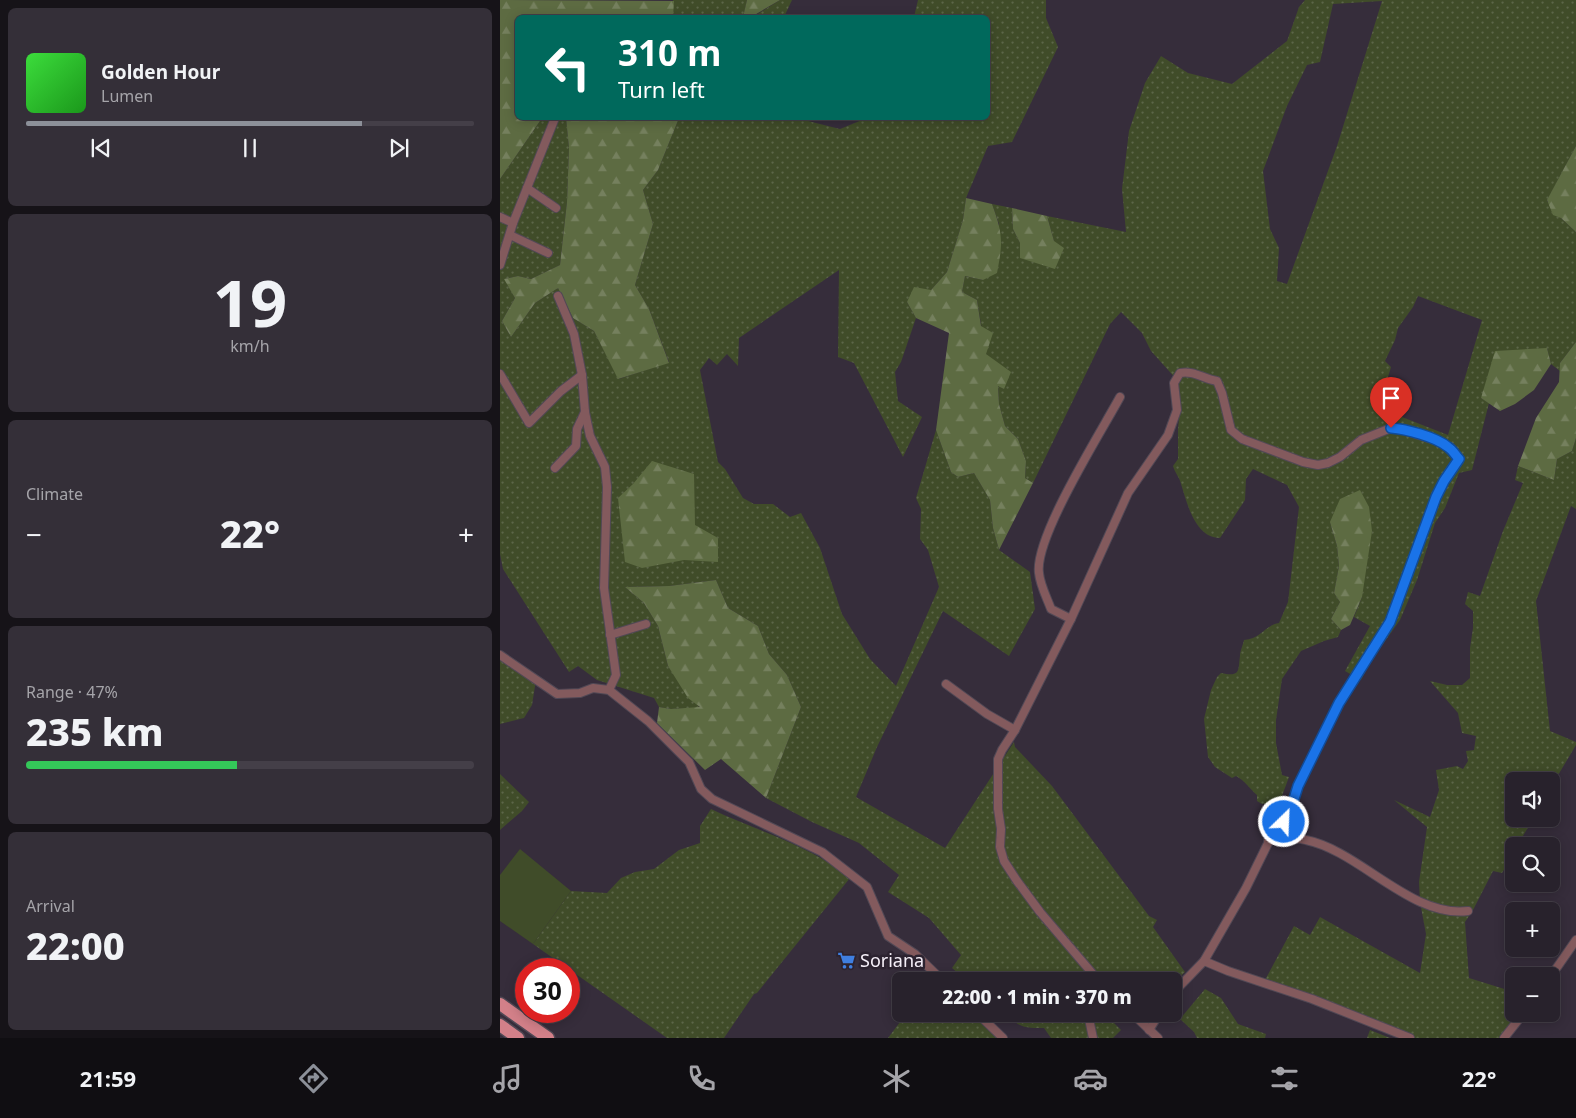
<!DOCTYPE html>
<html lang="en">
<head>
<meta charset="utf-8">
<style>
  :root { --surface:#28222c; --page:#342f38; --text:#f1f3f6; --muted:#a5a4a9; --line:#443f48; --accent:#8c9099 }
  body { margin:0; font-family:"Noto Sans",sans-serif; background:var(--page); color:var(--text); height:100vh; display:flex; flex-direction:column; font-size:19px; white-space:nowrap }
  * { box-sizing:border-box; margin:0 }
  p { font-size:16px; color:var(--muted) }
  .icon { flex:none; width:28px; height:28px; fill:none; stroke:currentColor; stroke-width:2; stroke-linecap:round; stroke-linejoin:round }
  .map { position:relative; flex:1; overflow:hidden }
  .panel { display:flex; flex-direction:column; gap:8px; padding:8px; background:#161318; width:500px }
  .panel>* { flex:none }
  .top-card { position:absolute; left:15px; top:15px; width:475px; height:105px; border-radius:8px; box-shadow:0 2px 12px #0003,0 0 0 1px var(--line); background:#00695c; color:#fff; overflow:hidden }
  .controls { position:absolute; left:1005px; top:772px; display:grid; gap:10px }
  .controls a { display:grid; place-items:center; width:55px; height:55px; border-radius:8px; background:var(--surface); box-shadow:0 2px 12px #0003,0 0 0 1px var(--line); font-size:25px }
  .speed { position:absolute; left:15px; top:958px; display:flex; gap:10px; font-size:25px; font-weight:700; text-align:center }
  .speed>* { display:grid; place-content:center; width:65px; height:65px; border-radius:50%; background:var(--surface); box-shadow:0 2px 12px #0003,0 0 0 1px var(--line); line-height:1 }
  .speed .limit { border:8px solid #d22; background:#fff; color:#111 }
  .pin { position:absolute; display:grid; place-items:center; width:42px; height:42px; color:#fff; margin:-51px -21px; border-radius:50% 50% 50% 0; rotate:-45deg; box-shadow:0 0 5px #0007 }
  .pin .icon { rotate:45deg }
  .me { position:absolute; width:55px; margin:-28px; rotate:24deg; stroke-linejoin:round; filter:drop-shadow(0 0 4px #0008) }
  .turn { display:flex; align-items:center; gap:18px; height:105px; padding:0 20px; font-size:22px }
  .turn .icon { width:65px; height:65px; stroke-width:2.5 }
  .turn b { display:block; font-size:35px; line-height:42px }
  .big { font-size:38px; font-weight:800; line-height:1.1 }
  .panel .card { flex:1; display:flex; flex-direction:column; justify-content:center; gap:8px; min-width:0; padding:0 18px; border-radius:8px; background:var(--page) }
  .panel .dial { align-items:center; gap:0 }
  .dial b { font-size:65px; line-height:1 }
  .song { display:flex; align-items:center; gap:15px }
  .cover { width:60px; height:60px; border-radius:8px; background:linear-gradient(135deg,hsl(120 70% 55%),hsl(120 70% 35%)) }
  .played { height:5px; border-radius:2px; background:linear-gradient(90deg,var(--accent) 75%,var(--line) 75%) }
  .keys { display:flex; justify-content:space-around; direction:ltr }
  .heat { display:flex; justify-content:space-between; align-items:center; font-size:28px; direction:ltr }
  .charge { height:8px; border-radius:4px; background:linear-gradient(90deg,#34c759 47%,var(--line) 0) }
  .trip { position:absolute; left:392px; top:972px; width:290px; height:50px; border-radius:8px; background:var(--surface); box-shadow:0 2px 12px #0003,0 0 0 1px var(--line); font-weight:800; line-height:50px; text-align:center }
  .tab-bar { display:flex; height:80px; justify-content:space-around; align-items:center; background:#100e12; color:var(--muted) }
  .tab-bar .icon { width:35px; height:35px }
  .tab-bar .active { color:var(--accent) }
  .tab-bar b { font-size:22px; color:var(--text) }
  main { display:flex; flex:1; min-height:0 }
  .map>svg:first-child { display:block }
  .grass { fill:url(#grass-dots); fill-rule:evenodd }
  .forest { fill:url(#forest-firs) }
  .garden { fill:#404c29 }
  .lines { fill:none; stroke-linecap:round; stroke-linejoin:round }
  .street-casing { stroke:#514855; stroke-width:10 }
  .primary-casing { stroke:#514855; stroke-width:15 }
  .street { stroke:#835a5d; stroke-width:8 }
  .primary { stroke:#d38089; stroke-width:12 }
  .route-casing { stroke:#114b97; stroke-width:12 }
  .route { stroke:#1a73e8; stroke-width:9 }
  .labels { text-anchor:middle; stroke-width:5; stroke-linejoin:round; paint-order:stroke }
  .poi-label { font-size:18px; fill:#f5eff8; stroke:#2c2330; text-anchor:start }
</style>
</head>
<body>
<main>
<section class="panel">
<div class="card">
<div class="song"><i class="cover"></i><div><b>Golden Hour</b><p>Lumen</p></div></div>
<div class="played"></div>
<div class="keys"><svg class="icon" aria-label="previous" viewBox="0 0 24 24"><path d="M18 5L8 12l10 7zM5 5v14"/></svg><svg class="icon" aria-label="pause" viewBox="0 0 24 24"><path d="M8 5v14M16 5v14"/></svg><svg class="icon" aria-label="next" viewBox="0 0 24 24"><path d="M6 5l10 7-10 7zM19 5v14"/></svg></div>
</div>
<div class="card dial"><b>19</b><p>km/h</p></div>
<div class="card"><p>Climate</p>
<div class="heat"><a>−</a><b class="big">22°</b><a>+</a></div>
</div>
<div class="card"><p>Range · 47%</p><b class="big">235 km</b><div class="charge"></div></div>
<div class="card"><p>Arrival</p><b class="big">22:00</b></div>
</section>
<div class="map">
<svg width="1076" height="1038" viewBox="0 0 1076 1038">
  <defs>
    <pattern id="grass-dots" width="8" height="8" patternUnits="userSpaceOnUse" patternTransform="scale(1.25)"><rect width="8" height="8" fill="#404c29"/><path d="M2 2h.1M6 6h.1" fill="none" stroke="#5c6649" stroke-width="1.8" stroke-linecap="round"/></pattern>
    <pattern id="forest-firs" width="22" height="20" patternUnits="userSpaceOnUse" patternTransform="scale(1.25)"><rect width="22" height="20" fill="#5d6b42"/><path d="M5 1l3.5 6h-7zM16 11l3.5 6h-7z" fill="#75805e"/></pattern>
  </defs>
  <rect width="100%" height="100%" fill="#362d3b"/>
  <g class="grass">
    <polygon points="173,0 247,0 243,18 173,17"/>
    <polygon points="280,0 292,0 284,17 251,18"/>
    <polygon points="418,0 546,0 546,18 558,47 512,142 488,146 466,198 463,220 447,272 431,290 407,302 416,318 401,362 395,372 398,401 422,417 403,457 354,363 338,357 339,270 239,338 238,366 227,354 217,365 209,358 200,370 218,462 225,469 243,498 254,504 273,504 290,517 301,513 320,548 342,614 370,659 396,686 439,587 428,550 420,539 421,509 416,498 436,430 451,472 458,477 474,473 490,500 493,528 499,550 530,572 535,609 509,656 443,611 377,747 356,797 445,848 514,742 515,747 552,786 649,916 657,920 653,927 685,972 674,982 467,981 452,968 461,955 429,918 388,892 399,875 359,843 312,822 266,798 301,707 287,675 269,654 258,626 228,608 216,580 169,586 125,587 144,603 158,626 168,666 200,708 171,709 159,707 154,698 97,680 78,666 69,672 3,569 0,554 0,179 42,118 66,118 69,148 67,202 60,265 31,279 18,276 5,279 15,298 2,321 11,337 35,303 58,288 73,318 94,331 119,379 169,362 149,309 135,285 153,224 143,190 158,170 179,118 296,118 340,129 367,118 488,118 488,18 414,17"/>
    <path d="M805,0H1076V146L1047,201L1061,218L1076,232V342L1060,363V371L1051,364L1047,348L981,398L989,403L972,470L959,473L945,508L935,523L917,580L900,620L871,661L861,680L845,671L870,626L854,617L862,597L830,522L837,546L839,566L834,593L840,602L831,619L841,630L838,637L824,641L801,651L782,679L776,720V743L782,775L789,777L779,804L773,800L769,803L762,804L757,801V795C749,788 745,781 736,776L732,778L715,767L708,757L704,719L711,690L717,677L721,673C741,677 738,671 740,656C740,651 743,645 744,640C761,639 765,625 779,623L788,602L799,507L787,485L753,469L746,479L745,500L720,538C695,538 687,503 681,484C680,478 675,473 673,466L678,459V429L680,409L678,381L651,351L642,333L621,312L610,324L533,483L525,478L526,461L518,439L505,426L499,404L498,385L504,389L486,354L477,300L462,292L465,276L483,280L499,224L492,204L512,208L513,229L520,243L554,241L547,216L626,232L622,189L629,131L645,83L661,56L688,73L732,84L787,41L799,7ZM882,1L837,146L787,284L777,281L779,248L770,229L763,171L787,106L807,65L820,62L833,4ZM918,296L982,320L948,435L884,410L880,404L891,367L885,361L895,340L898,328L913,307Z"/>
    <polygon points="1076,438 1076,509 1071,506 1036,601 1050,731 1076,742 1076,745 1051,787 1051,781 1014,781 1014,819 1033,819 1017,846 1014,846 1014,853 1002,873 993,871 973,910 965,922 969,978 1014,992 1014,1014 1026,1014 1009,1038 913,1038 764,982 794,926 810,935 820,917 920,973 926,934 920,902 919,882 927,827 894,800 930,817 939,790 936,770 957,766 963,769 968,761 966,751 974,750 976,736 962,733 958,713 930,681 947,685 962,685 970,678 970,648 973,628 973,611 965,604 968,592 980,596 1003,531 1023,483 1015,480 1018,466 1054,480 1057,459 1072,451"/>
    <polygon points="0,655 36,680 32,705 24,718 0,724"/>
    <polygon points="0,774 29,802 22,811 0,830"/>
    <path d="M211,809C257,831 310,845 350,878L257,993L254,994L224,1038H167L33,944L71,891L107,893L121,878L135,872L154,869L179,850L200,843V826Z"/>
    <polygon points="705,989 721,998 738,1024 766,1034 765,1038 697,1038 694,1032 680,1019"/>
    <polygon points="406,1014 473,1014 498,1038 388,1038"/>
    <path d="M504,1014H621L613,1022L621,1030L613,1038H551L544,1028C523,1028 520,1027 504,1014Z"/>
    <polygon points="870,1030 890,1038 867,1038"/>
  </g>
  <g class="forest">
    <polygon points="0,0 174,1 173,17 18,18 18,118 42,118 0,179"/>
    <polygon points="247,0 280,0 251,17 243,17"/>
    <polygon points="66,118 179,118 158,170 143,190 153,224 135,285 149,309 169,363 118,379 94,331 73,318 58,288 35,303 11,337 2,321 15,298 4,279 18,276 31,279 60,265 67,202 69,148"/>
    <polygon points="1076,146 1076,232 1061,218 1053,215 1047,200"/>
    <path d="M466,198L492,204C503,234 503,242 497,273L483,280L465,276L462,292L477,300L481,326L493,333L486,354L511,372L504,389L498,386L499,404L505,426L518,439L526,461L525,478L533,483L499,550L493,528L490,500L474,473L458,477L451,472L436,430L449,333L416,318L407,302L414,287L431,290L447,272L463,220Z"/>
    <polygon points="512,208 547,216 554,241 564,248 555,269 520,258 520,243 513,229"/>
    <polygon points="1076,342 1076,438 1072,451 1057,459 1054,480 1018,466 1036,418 1059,382 1060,363"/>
    <polygon points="1047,348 1051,364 1034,390 1015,404 1000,411 981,398 995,351"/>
    <polygon points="152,461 194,474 195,525 218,538 218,562 184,560 142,568 125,562 118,498 133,484"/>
    <polygon points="860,490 869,507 872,531 862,597 850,625 841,630 831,619 840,602 834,593 839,566 837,546 830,522 840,499"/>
    <polygon points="216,580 228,608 258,626 269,654 287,675 301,707 266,798 221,759 205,770 157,723 159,707 171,709 200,707 188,698 168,666 158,626 144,603 125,587 169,586"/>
  </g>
  <polygon class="garden" points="20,849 71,891 33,944 0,921 0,875"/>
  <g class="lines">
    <defs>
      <g id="street">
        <polyline points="27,188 56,208"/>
        <polyline points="0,217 13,223"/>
        <polyline points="10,235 48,253"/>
        <polyline points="0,265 13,223 55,118"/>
        <polyline points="58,296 74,334 82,375 85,412 90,436 105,467 107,487 104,588 116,675 109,690"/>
        <polyline points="0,374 29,423 61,391 82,375"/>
        <polyline points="55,468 76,446 77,429 85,412"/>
        <path d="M571,619L551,609C547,598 540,585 539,573C534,538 601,432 620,397"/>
        <polyline points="110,635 146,624"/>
        <polyline points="0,655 57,694 80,693 93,688 109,690 148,721 189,762 201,789 212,799 322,852 367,887 388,936 415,954 443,981"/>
        <polyline points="446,684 487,714 515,730"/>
        <path d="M768,841C781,839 794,837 806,840C860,851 911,918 968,911"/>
        <polyline points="704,961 728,971 812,999 910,1038"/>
        <polyline points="1051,976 1076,940"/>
        <path d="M596,981L592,973L540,912L517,881L504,861L500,847L501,829L498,809V759L502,750L515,730L571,619L628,493L668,435L677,410L674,383L680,373C693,370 704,379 717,381L722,393L731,430L742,439L803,462L818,465L828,463L840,457L861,440L891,428L900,429L941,442L951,448L959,459L944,481L936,497L890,622L839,703L798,786L789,815L774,831L746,888L704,961L674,992"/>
        <polyline points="478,1014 503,1038"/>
        <polyline points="588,1014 593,1038"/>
        <polyline points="633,1014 658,1038"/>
        <polyline points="649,1030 659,1014"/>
        <polyline points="1004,1038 1023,1014"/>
      </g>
      <g id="primary">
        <polyline points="0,1004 48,1038"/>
        <polyline points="0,1025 18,1038"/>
      </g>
    </defs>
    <use href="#street" class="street-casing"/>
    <use href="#primary" class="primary-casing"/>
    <use href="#street" class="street"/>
    <use href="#primary" class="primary"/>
  </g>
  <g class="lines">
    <defs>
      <path id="route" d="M784,822L789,815L798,786L839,703L890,622L936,497L944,481L959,459C955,455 953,450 948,447C936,437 906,429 891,428"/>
    </defs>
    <use href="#route" class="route-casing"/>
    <use href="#route" class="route"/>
  </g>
  <defs>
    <symbol id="supermarket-bare" viewBox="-9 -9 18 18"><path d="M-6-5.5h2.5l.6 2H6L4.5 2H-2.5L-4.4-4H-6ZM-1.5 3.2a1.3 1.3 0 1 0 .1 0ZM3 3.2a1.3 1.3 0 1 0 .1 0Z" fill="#3f7fe0" stroke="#2c2330" stroke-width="2.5" paint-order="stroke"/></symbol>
  </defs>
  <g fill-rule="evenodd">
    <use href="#supermarket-bare" x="334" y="948" width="25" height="25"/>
  </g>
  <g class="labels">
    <g class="poi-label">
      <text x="360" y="967">Soriana</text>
    </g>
  </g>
</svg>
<div class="controls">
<a><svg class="icon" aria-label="sound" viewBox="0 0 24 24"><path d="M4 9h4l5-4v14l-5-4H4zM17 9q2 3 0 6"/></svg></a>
<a><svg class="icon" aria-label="search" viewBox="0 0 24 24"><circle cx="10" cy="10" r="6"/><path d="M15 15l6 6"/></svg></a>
<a>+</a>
<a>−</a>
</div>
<div class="speed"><div class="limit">30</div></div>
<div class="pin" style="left:891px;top:428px;background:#d93025"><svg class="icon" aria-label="arrive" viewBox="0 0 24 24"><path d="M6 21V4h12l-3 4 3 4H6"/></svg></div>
<svg class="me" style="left:784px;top:822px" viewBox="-20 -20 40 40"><circle r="17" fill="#1a73e8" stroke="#fff" stroke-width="3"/><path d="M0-11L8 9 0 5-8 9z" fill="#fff"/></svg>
<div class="trip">22:00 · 1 min · 370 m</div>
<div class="top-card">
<div class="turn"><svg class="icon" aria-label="left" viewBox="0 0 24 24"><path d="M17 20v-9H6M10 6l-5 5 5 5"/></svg><div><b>310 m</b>Turn left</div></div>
</div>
</div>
</main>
<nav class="tab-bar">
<b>21:59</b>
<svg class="icon active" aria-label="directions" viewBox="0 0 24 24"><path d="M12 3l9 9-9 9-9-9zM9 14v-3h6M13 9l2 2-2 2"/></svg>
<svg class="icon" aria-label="music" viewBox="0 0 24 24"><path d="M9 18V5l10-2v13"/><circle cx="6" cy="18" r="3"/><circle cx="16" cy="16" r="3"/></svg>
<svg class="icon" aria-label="phone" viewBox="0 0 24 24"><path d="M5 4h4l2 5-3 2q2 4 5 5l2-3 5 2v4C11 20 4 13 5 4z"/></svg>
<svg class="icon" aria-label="climate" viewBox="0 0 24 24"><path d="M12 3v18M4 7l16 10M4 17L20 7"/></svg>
<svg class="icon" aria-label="car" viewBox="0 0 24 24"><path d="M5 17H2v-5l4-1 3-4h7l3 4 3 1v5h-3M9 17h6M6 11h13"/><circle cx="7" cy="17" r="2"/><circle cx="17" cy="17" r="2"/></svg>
<svg class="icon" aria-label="filters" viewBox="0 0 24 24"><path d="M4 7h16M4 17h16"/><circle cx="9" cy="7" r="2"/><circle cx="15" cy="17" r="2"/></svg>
<b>22°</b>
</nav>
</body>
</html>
